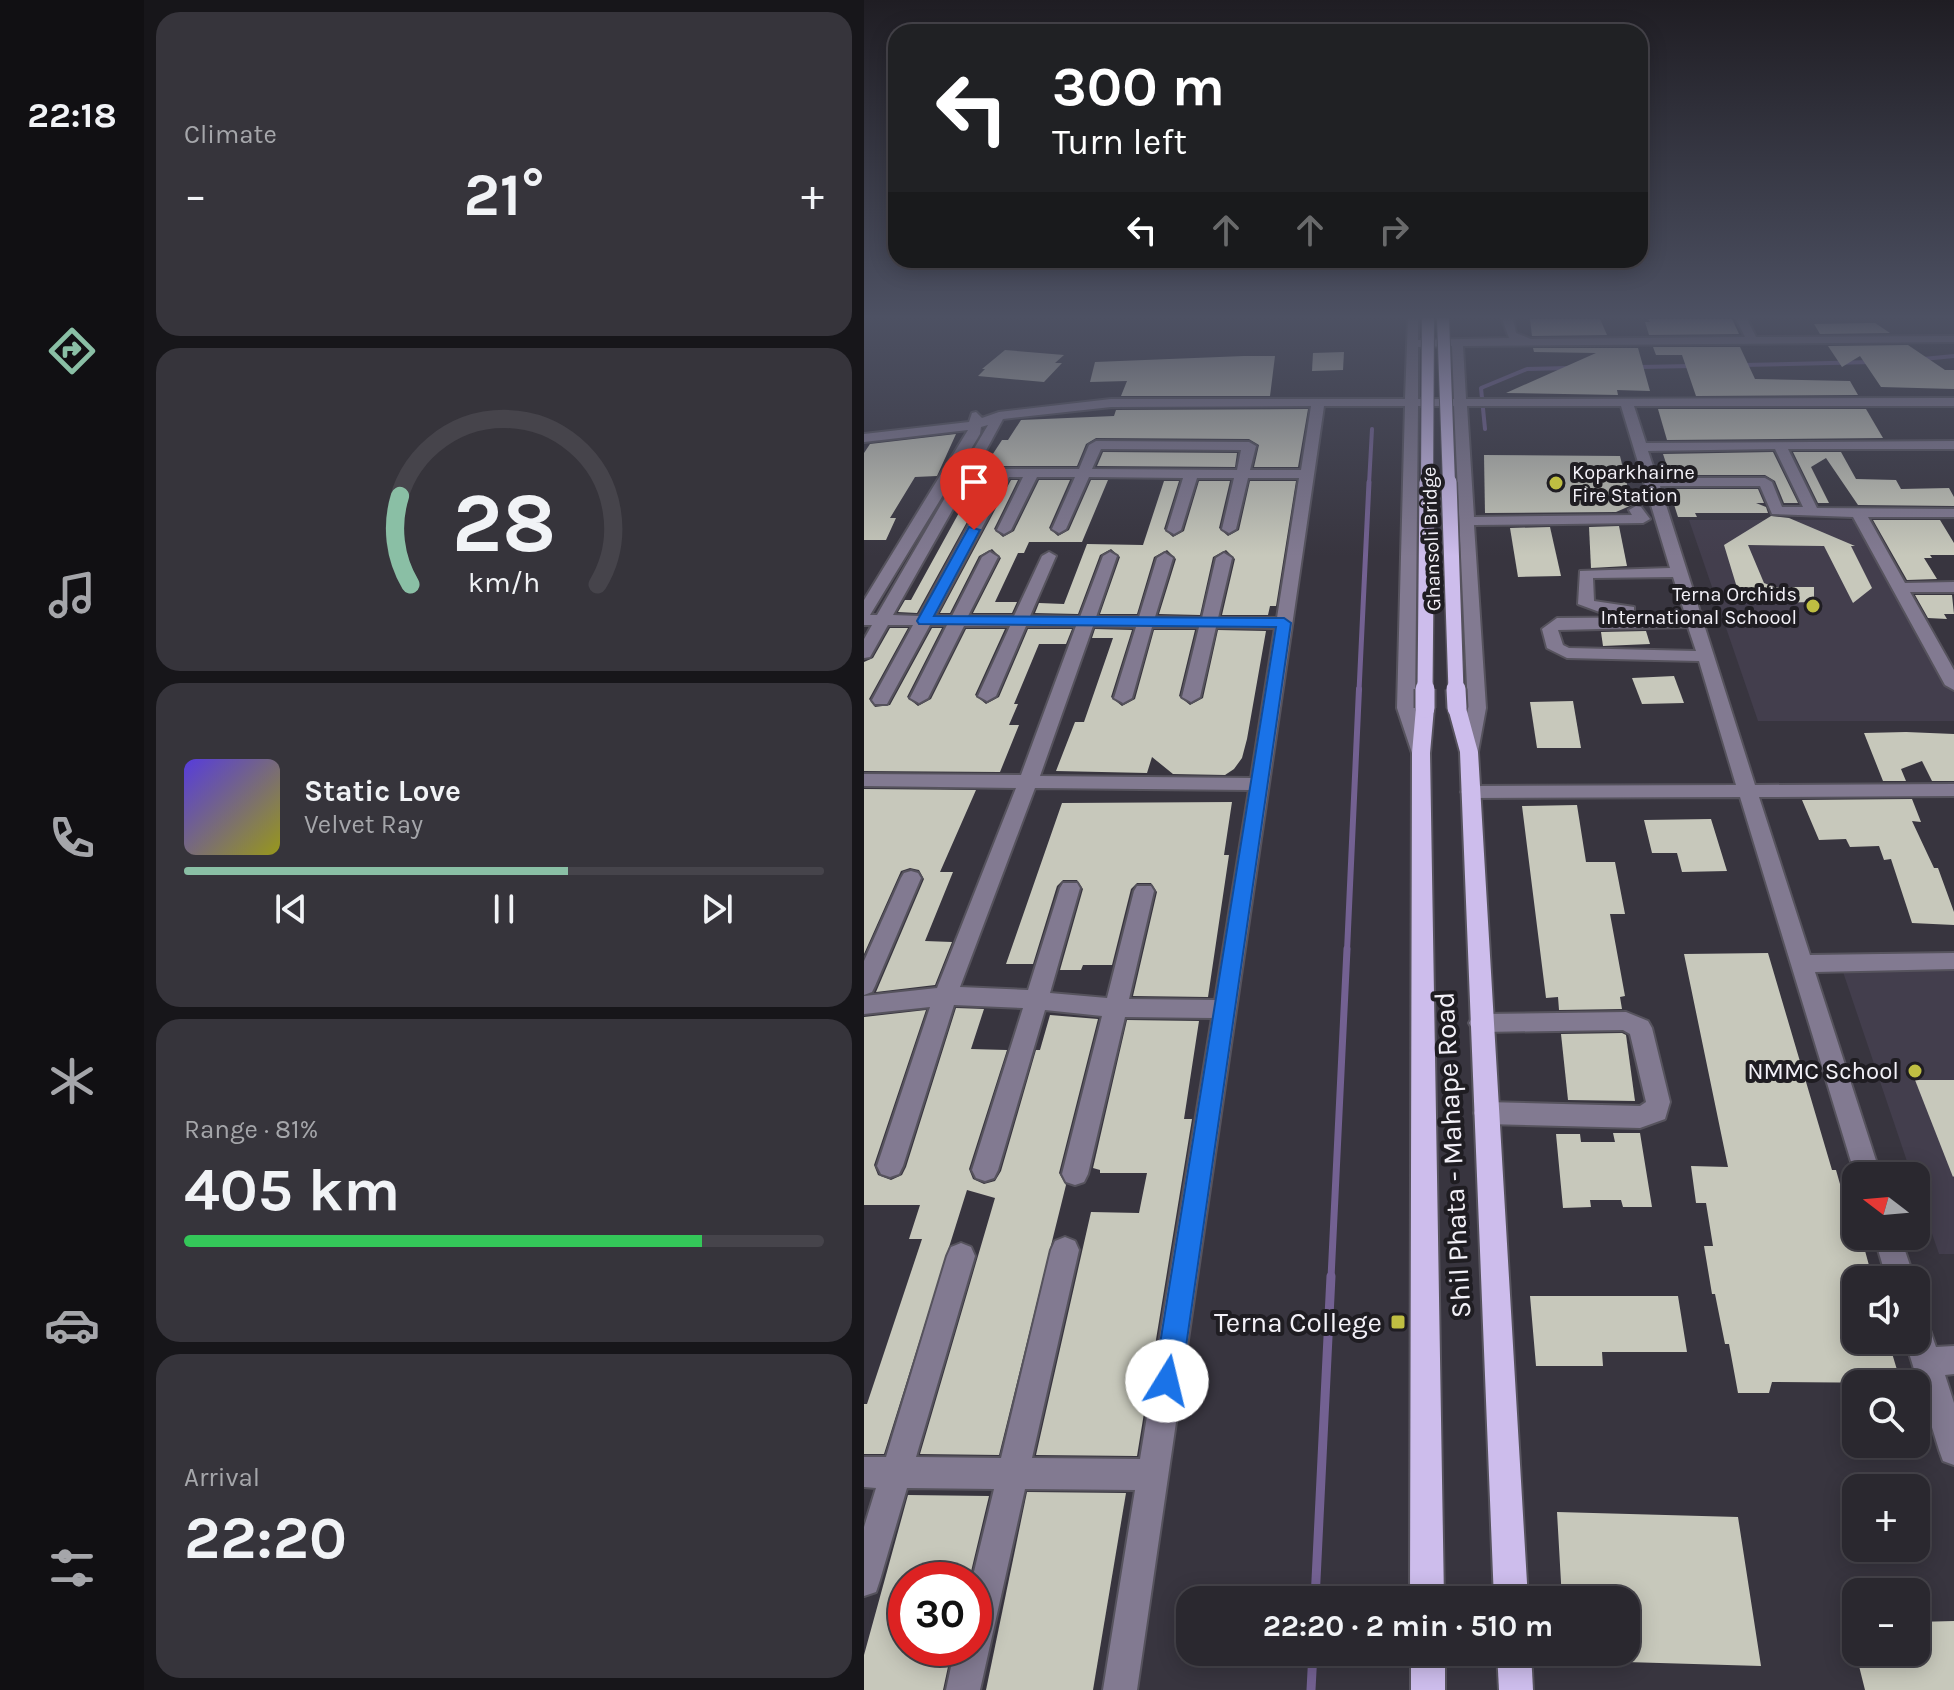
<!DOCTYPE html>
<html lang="en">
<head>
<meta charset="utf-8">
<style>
  :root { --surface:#2a282f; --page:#36343b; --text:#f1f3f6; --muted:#a5a6aa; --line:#46444b; --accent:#8abfa5 }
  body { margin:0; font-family:Karla,sans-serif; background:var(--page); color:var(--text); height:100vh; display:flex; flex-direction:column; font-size:30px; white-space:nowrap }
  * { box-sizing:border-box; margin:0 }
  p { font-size:26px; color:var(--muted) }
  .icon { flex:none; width:44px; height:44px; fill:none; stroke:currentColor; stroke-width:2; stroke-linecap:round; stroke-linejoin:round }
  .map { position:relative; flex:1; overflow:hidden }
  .drawer { display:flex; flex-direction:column; gap:12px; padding:12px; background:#17161a; width:720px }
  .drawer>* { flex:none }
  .banner { position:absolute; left:24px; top:24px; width:760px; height:244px; border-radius:24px; box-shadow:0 4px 20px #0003,0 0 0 2px var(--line); background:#202124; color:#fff; overflow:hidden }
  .needle { width:52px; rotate:286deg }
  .fabs { position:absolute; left:978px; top:1162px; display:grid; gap:16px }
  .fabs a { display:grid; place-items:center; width:88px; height:88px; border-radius:16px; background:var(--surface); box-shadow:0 4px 20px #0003,0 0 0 2px var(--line); font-size:40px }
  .speed { position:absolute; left:24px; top:1562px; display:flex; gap:16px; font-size:40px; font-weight:700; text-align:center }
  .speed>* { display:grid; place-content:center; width:104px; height:104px; border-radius:50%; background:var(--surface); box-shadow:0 4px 20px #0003,0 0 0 2px var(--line); line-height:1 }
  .speed .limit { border:12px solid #d22; background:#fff; color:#111 }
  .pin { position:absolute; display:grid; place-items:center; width:68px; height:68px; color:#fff; margin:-82px -34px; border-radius:50% 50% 50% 0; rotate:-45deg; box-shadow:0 0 8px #0007 }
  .pin .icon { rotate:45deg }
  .me { position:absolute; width:88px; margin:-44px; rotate:9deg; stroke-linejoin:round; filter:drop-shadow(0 0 6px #0008) }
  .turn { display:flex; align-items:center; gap:28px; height:168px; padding:0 32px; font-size:36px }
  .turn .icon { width:104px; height:104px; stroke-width:2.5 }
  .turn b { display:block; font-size:56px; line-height:68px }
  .lanes { display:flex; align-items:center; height:76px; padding:0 32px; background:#0003; justify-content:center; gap:40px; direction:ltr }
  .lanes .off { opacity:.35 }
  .big { font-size:60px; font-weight:700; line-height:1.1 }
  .drawer .tile { flex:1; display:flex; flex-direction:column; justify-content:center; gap:12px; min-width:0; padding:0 28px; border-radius:24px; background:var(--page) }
  .drawer .dial { align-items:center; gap:0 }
  .dial svg { height:208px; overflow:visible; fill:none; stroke:var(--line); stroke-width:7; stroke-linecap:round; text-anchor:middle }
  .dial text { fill:var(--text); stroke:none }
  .song { display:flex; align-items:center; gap:24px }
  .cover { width:96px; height:96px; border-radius:12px; background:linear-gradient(135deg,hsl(250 70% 55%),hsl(60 70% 35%)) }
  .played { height:8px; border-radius:4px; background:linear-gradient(90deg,var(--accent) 60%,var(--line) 60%) }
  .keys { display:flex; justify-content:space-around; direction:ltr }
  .heat { display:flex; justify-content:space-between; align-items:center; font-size:44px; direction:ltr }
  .charge { height:12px; border-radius:6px; background:linear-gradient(90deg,#34c759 81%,var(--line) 0) }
  .trip { position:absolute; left:312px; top:1586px; width:464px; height:80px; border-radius:24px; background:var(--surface); box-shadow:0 4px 20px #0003,0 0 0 2px var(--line); font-weight:700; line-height:80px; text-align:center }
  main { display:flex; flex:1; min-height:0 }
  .dock { display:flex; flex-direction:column; width:144px; justify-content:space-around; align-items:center; background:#111013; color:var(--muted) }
  .dock .icon { width:56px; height:56px }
  .dock .on { color:var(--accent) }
  .dock b { font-size:36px; color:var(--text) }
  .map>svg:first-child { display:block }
  .built { fill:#433e4d }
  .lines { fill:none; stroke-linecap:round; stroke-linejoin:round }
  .stream-far4 { stroke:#736192; stroke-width:4 }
  .stream-far3 { stroke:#736192; stroke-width:5 }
  .stream-far2 { stroke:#736192; stroke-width:6 }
  .stream-far1 { stroke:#736192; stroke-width:7 }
  .stream { stroke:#736192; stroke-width:9 }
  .building { fill:#c7c8bb }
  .minor-casing { stroke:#56535d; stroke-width:4 }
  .major-casing { stroke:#56535d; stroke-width:4 }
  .minor { fill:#827a91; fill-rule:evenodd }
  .major { fill:#cdbdec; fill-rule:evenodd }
  .major-bridge-far2-casing { stroke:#56535d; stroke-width:14; stroke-linecap:butt }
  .major-bridge-far1-casing { stroke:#56535d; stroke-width:18; stroke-linecap:butt }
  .major-bridge-casing { stroke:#56535d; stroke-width:23; stroke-linecap:butt }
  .major-bridge-far2 { stroke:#cdbdec; stroke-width:12 }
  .major-bridge-far1 { stroke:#cdbdec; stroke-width:15 }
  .major-bridge { stroke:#cdbdec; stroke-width:19 }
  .route { fill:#1a73e8; stroke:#114b97; stroke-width:2 }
  .poi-dot { fill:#bfbe42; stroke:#1f1d22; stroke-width:3 }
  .labels { text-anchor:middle; stroke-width:8; stroke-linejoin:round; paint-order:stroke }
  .far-poi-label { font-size:20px; fill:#f3f1f8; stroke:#1f1d22; text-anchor:start }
  .far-street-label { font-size:20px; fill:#f3f1f8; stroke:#1f1d22 }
  .poi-label { font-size:24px; fill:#f3f1f8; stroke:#1f1d22; text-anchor:end }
  .near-street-label { font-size:28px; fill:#f3f1f8; stroke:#1f1d22 }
  .near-poi-label { font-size:28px; fill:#f3f1f8; stroke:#1f1d22; text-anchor:end }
</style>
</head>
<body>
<main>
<nav class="dock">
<b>22:18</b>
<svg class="icon on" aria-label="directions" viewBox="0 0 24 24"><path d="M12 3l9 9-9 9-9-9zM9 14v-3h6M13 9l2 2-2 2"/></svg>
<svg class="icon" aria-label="music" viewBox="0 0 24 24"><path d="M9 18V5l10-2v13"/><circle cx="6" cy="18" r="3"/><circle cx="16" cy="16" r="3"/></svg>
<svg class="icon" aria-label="phone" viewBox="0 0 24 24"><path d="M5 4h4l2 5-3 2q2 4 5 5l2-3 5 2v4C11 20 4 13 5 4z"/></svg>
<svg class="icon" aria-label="climate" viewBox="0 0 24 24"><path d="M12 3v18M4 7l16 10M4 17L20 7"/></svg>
<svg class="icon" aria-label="car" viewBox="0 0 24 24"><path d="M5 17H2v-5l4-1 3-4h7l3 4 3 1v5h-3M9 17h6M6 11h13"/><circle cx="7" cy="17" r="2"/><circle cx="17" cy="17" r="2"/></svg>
<svg class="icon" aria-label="filters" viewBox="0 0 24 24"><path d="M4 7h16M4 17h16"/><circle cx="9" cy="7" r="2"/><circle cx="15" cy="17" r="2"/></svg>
</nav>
<section class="drawer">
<div class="tile"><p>Climate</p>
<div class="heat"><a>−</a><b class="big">21°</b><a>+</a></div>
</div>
<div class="tile dial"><svg viewBox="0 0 100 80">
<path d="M14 69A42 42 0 1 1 86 69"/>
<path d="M14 69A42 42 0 0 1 10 35" stroke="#8abfa5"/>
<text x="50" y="56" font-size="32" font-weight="700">28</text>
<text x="50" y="72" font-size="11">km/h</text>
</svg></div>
<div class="tile">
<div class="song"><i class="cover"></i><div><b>Static Love</b><p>Velvet Ray</p></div></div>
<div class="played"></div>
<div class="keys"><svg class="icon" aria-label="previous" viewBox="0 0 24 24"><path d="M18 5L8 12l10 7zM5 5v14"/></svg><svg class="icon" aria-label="pause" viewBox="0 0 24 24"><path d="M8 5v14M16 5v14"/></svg><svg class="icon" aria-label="next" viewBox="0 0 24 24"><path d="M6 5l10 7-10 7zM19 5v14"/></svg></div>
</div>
<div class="tile"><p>Range · 81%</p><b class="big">405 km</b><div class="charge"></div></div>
<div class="tile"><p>Arrival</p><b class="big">22:20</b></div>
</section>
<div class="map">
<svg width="1090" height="1690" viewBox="0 0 1090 1690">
  <rect width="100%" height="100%" fill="#38353f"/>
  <g class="built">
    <polygon points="825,520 997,520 1090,691 1090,721 894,721"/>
    <polygon points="977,966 1090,966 1090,1254 1075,1254 1052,1187 1052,1176 1048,1176"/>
  </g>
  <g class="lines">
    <g class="stream-far4">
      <polyline points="1059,359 1090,356"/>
      <polyline points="879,365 1008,362"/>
      <polyline points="775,367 828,366"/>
      <polyline points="621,429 617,388 663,369 704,368"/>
      <polyline points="505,484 508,429"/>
    </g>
    <polyline class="stream-far3" points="495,691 505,482"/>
    <polyline class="stream-far2" points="483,951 495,689"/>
    <polyline class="stream-far1" points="467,1278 483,949"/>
    <g class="stream">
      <polyline points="451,1600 467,1276"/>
      <polyline points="447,1690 449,1652"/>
    </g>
  </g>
  <g class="building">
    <polygon points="666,319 736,319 743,335 668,336"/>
    <polygon points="784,319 868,319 875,334 785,335 781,322 786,322"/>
    <polygon points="1011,323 1026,333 956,334 950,324"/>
    <polygon points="1044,345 1081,370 1090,370 1090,389 1017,387 996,356 978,367 964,346"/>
    <polygon points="789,347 876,347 891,379 986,381 994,395 832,396 818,355 792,355"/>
    <polygon points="669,348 774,348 786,391 753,390 754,395 642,393 732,353 670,352"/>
    <polygon points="141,350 200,355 191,363 198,363 180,382 114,376 121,369 118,369"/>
    <polygon points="480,352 479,370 448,371 449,353"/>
    <polygon points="380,356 411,356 406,396 257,396 263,381 226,382 231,362"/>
    <polygon points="444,409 434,467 390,467 395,445 385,439 232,438 222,444 213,466 121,466 138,440 144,440 157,420 250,416 252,410"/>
    <polygon points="794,409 1002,409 1019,438 803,440"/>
    <polygon points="92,434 73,476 51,477 26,518 32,518 22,540 0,540 0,453 6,444"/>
    <polygon points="239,452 373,453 371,467 233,466"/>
    <polygon points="909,452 934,503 920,503 911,481 901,475 806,475 799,454"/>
    <polygon points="929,452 977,452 992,479 1032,480 1037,489 1085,488 1090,497 1090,506 994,505 962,458 947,467 965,503 954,503"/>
    <polygon points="620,455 756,456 768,505 752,512 621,513"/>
    <polygon points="113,480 126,480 53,613 34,612 41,600 47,600"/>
    <polygon points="147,480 154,480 130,529 139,537 150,531 175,480 206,480 185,528 194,536 205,530 227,480 244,480 218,542 165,542 160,553 154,553 131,602 153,602 148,613 109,613 137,558 128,549 115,556 86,613 76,613"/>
    <polygon points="300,481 315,481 300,529 309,537 320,531 335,481 366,481 355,528 364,536 375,530 386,481 432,481 412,606 406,606 404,615 358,615 371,559 362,550 349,557 336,615 295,614 312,559 303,550 290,557 273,614 236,614 256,557 247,549 236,555 214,614 171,613 175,603 200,604 223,544 279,545"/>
    <polygon points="805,489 894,489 900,503 892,503 902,507 904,513 831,513 833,517 814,517"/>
    <polygon points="907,516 925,518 991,546 987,546 1008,588 989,603 960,546 884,545 900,583 910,587 950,587 950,602 907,603 874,591 860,545"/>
    <polygon points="1009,520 1076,520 1090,543 1090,555 1066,555 1068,558 1060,558 1073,579 1043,580"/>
    <polygon points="755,526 763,566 727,568 725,527"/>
    <polygon points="686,527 697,576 654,577 646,528"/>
    <polygon points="1051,595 1088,595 1090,614 1080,614 1083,619 1064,618"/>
    <polygon points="26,628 44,628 5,699 11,707 26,705 68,628 78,628 43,697 54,706 67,699 102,629 141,629 111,695 122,704 135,697 164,629 208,629 202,644 175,644 150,704 154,704 145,725 155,725 136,772 0,771 0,662 9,658"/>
    <polygon points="231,629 268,630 247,697 258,706 271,699 290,630 331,630 315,696 326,705 339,698 354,630 402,631 383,739 378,758 370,769 361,775 309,774 288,757 283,773 192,771 211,722 220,722 249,638 228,638"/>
    <polygon points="782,631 786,644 739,646 737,632"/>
    <polygon points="810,676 820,703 778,704 768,678"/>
    <polygon points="709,701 717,748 673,748 666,702"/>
    <polygon points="1042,732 1090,734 1090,781 1068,781 1058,761 1037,769 1042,781 1019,781 1000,733"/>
    <polygon points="0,789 112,790 76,872 89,872 61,941 88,942 71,985 12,992 60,879 55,870 46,868 37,871 0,954"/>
    <polygon points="1048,799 1057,822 1048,821 1070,868 1074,868 1090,912 1090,925 1048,923 1027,859 1020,860 1015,846 986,847 982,839 955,840 938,800"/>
    <polygon points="368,802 360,855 365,855 344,997 269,996 293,892 287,883 273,883 267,889 248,965 219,965 217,970 196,970 219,889 213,880 199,880 193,886 169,964 142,964 198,803"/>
    <polygon points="713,805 722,862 751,862 761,914 746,914 761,996 756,997 758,1009 695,1010 694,997 682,998 658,806"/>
    <polygon points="847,819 863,871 818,872 813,853 788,853 780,820"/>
    <polygon points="904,953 968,1170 972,1170 984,1212 992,1213 992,1236 997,1236 1009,1280 992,1280 992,1340 1024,1340 1037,1383 908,1382 905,1393 874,1393 865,1344 861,1344 851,1294 848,1294 840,1246 849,1246 842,1203 832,1203 827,1166 864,1167 820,954"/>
    <polygon points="92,1008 120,1009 107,1049 143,1050 105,1169 109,1179 120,1184 131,1181 137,1171 172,1050 176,1050 186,1015 234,1019 195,1173 202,1185 135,1455 56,1454 131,1198 103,1190 20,1454 0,1454 0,1404 3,1404 58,1239 45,1239 56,1205 0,1205 0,1017 62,1010 10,1165 14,1175 27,1180 38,1175 42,1167"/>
    <polygon points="263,1020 335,1021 320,1119 328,1119 273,1456 172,1455 227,1212 275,1213 283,1173 236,1173 236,1170 229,1168"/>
    <polygon points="758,1033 762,1035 771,1101 704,1100 697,1034"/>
    <polygon points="1051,1080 1090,1080 1090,1176 1089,1177"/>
    <polygon points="749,1133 776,1133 788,1207 759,1207 757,1200 726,1200 727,1207 699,1208 692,1134 716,1134 717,1142 751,1142"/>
    <polygon points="666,1296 814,1296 823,1352 738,1352 739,1366 672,1366"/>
    <polygon points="163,1492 262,1493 229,1690 122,1690"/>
    <polygon points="44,1495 125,1496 105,1580 42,1580 40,1648 88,1648 79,1690 0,1690 0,1655"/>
    <polygon points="693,1512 874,1517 897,1666 762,1662 762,1600 698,1600"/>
    <polygon points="1090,1621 1090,1690 1001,1690 992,1654 1052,1652 1052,1622"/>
  </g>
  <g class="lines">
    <defs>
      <g id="minor">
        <path d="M544,319H554V340L645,338L638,319H649L652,333L667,339L881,337L872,319H883L892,337L1090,336V342L599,346L602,399L1090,398V406H770L782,443L1090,441V449H924L953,508L1090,509V517H1004L1041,583L1090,582V592H1046L1090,670V690L1081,685L989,517L908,514L896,486H796L891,785L1090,784V796L895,797L946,955L1090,953V969L951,972L1017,1176L992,1178L876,797L607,798L597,792L607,786L872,785L835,661L703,658L683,648L678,629L693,618L822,617L809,577L729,578L730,601L770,607V613L741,614L714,604L716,571L806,568L757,406H603L610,517L768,515L765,510L772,506L777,507L786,519L779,523L610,525L622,708L614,752L605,758L596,752L604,708L590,406H554L551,708L566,753L557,759L548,753L533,708L541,406H460L273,1690H239L271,1490L161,1489L116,1690H82L91,1648H110L108,1580L130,1489L43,1488L16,1580L12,1592L0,1596V1527L12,1488L0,1487V1457H22L83,1256L87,1247L97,1243L107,1247L111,1256L52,1457L137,1458L187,1250L191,1241L201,1237L211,1241L215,1250L168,1458L276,1459L348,1018L261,1017L224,1174L220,1182L211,1185L202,1182L198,1174L238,1016L181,1010L134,1170L130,1178L121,1181L112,1178L108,1170L159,1008L90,1005L39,1166L35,1174L26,1177L17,1174L13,1166L66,1007L0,1014V996L73,988L152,788L0,786V774L157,775L212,626H162L132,696L123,701L114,696L146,626H100L64,698L55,703L46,698L83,625H66L23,704H11L8,700L49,625H24L6,657L0,658V639L8,625H0V600L104,430L0,442V434L105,422L108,413L112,412L118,418L135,412L247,399H541ZM588,346L590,399H554V347ZM447,406L437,470H386L392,446L385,442L232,441L225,445L215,469H112L139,419L247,407ZM124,425L98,469H95L116,434L117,427ZM237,449L377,450L373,470L228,469ZM911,449L939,507H918L908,482L901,478H793L784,451ZM90,477H93L13,615H6ZM107,477H131L55,616L29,615ZM145,477H159L133,530L140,534L147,530L173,477H211L188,529L195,533L202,529L225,477L319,478L303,530L310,534L317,530L333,478H370L358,529L365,533L372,529L384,478H435L413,618H354L368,558L360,553L352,558L338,618L291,617L309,558L301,553L293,558L275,617H232L253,556L246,552L239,556L216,617L166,616L192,556L185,552L178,556L150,616H104L134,557L126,552L118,557L88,616H71ZM229,626L272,627L250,698L259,703L268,698L288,627H335L318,697L327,702L336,697L352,627L411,628L387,778L176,776ZM824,627L832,651L705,648L699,645L694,630ZM171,788L385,790L351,1000L265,999L290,891L287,886H273L270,891L243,998L186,993L216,888L213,883H199L196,888L164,990L96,987Z"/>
        <polygon points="47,871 54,873 57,878 11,986 8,992 0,995 0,961 37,878 40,873"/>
        <polygon points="762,1012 784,1021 788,1028 806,1102 801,1119 776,1128 622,1124 613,1120 610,1113 613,1106 622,1102 776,1106 782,1102 766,1034 759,1030 617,1032 609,1030 605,1023 609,1016 617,1014"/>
        <polygon points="1010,1236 1036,1236 1051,1280 1023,1280"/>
        <polygon points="1052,1315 1062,1319 1072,1347 1090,1346 1090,1374 1081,1375 1090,1403 1090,1465 1079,1461 1075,1450 1041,1340 1052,1340"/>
      </g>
      <g id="major">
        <polygon points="561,703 570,708 566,753 580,1600 546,1600 548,753 552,708"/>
        <polygon points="593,703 602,708 614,752 664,1600 630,1600 596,752 584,708"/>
        <rect x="547" y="1652" width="34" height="38"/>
        <polygon points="633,1652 667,1652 669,1690 635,1690"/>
      </g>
    </defs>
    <use href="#minor" class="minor-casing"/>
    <use href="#major" class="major-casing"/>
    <use href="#minor" class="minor"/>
    <use href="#major" class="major"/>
    <defs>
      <g id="major-bridge-far2">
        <polyline points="579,319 585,484"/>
        <polyline points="563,484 564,319"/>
      </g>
      <g id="major-bridge-far1">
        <polyline points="585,482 592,691"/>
        <polyline points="561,691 563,482"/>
      </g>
      <g id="major-bridge">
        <polyline points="592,689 593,708"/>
        <polyline points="561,708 561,689"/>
      </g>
    </defs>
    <use href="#major-bridge-far2" class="major-bridge-far2-casing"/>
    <use href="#major-bridge-far1" class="major-bridge-far1-casing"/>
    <use href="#major-bridge" class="major-bridge-casing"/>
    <use href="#major-bridge-far2" class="major-bridge-far2"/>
    <use href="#major-bridge-far1" class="major-bridge-far1"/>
    <use href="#major-bridge" class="major-bridge"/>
  </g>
  <linearGradient id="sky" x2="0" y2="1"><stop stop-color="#1f1d23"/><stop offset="0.57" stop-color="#4d5163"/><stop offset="1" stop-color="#4d5163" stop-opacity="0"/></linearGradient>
  <rect width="1090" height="556" fill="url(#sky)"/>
  <polygon class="route" points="105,527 116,530 70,616 420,618 427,623 317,1381 313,1391 303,1395 294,1391 290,1381 412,627 55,624 53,621"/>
  <g class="poi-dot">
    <circle cx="692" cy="483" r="8"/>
    <circle cx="949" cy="606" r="8"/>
    <circle cx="1051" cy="1071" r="8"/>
    <rect x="526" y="1314" width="16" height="16" rx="4"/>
  </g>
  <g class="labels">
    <g class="far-poi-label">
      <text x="708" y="479">Koparkhairne<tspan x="708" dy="23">Fire Station</tspan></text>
      <text x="933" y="601" text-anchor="end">Terna Orchids<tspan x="933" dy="23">International Schoool</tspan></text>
    </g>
    <g class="far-street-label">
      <text transform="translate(567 539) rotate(-92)" y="7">Ghansoli Bridge</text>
    </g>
    <g class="poi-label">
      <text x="1035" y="1079">NMMC School</text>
    </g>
    <g class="near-street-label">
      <text transform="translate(588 1155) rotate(-93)" y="10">Shil Phata - Mahape Road</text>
    </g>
    <g class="near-poi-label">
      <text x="518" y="1332">Terna College</text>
    </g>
  </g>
</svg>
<div class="fabs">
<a><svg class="needle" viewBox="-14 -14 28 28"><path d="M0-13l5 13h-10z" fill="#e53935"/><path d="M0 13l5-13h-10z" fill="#a5a6aa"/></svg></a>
<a><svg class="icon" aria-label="sound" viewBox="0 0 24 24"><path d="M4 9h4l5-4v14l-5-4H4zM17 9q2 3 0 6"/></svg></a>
<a><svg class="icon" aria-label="search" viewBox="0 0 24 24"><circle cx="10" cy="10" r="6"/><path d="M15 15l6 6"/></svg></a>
<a>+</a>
<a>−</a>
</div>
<div class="speed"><div class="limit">30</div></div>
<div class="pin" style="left:110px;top:530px;background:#d93025"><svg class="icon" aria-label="arrive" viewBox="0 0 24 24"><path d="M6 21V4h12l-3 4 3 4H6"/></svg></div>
<svg class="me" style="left:303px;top:1381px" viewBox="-20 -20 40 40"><circle r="19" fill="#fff"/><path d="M0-13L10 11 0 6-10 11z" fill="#1a73e8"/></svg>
<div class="trip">22:20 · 2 min · 510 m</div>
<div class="banner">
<div class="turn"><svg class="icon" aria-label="left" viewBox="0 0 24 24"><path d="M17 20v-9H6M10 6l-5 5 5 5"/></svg><div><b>300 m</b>Turn left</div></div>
<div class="lanes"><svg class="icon" aria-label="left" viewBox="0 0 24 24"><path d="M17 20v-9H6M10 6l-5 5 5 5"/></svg><svg class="icon off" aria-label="ahead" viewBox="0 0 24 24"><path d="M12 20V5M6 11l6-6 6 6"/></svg><svg class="icon off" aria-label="ahead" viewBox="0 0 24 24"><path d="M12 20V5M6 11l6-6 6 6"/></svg><svg class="icon off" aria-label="right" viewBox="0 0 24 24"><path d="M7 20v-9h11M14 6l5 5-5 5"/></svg></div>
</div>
</div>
</main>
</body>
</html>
